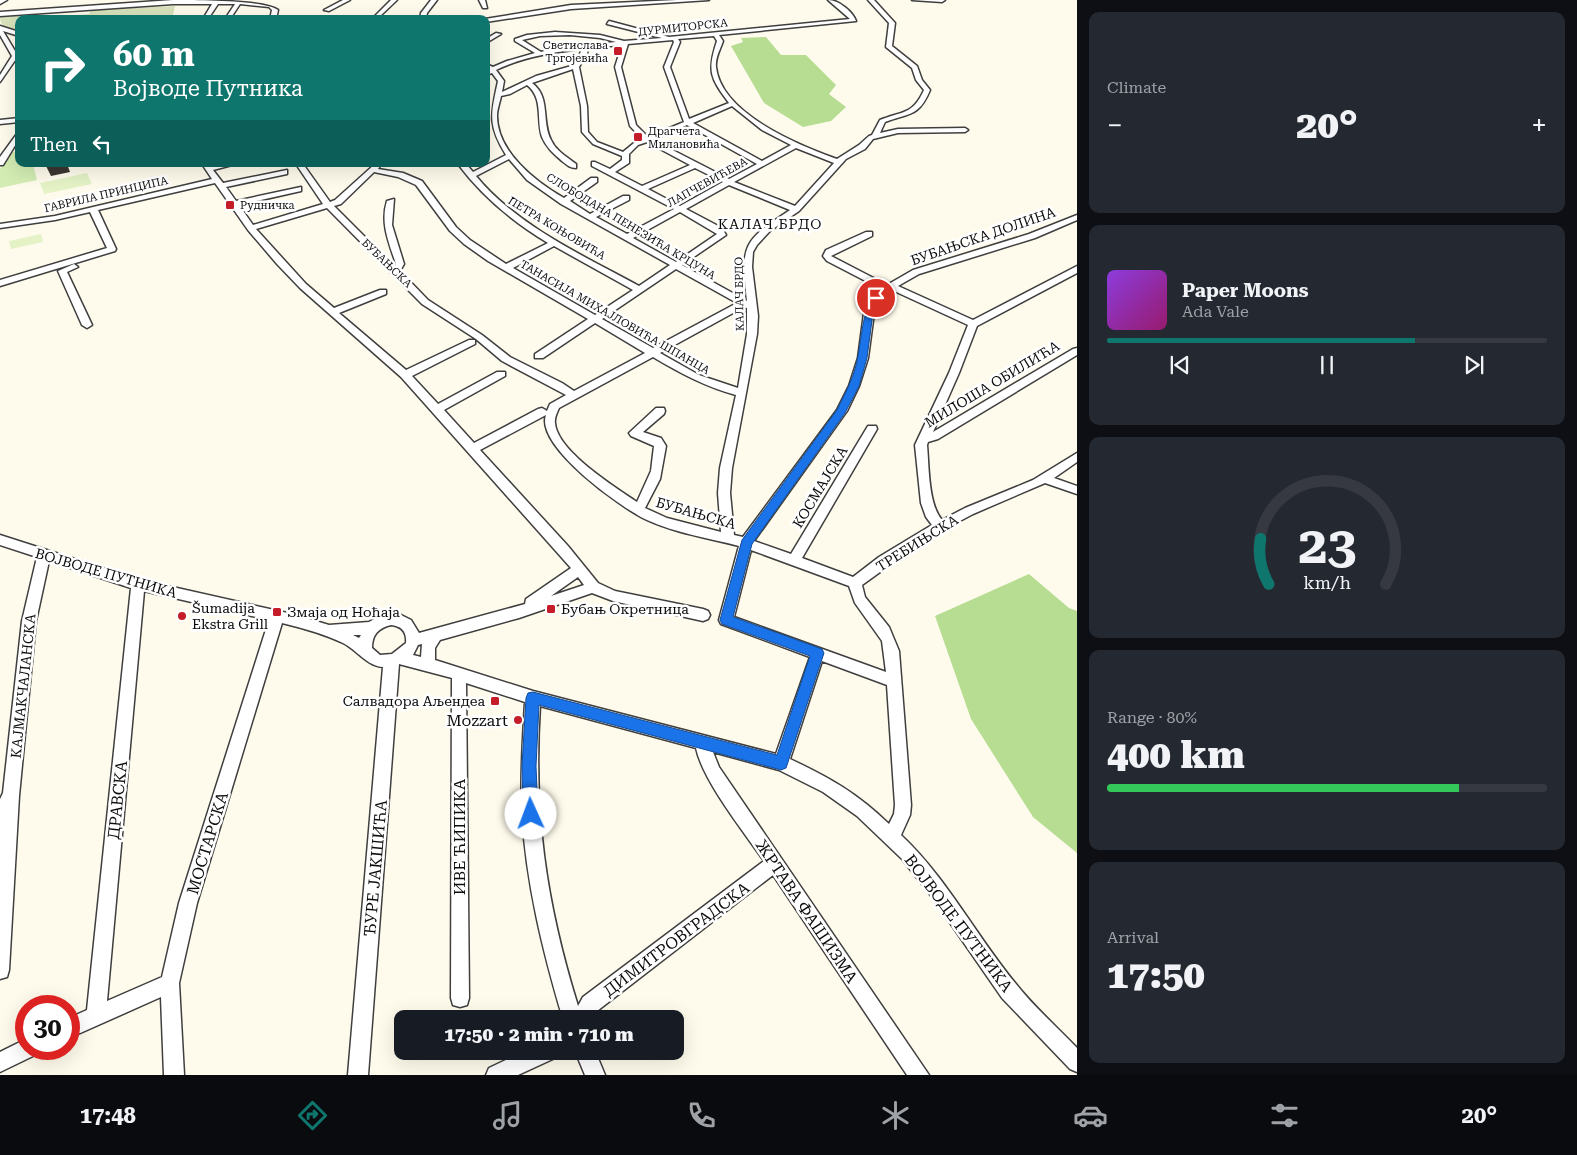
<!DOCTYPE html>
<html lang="en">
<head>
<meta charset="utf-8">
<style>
  :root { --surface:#171b24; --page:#242831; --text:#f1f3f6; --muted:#9ea1a6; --line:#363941; --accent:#0f766e }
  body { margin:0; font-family:"Roboto Serif",serif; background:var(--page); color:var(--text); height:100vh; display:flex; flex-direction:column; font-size:19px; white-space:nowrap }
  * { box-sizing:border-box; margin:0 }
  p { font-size:16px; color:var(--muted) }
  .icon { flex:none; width:28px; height:28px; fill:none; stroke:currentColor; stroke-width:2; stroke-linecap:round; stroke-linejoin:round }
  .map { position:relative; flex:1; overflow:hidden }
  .sheet { display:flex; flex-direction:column; gap:12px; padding:12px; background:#0d0f14; width:500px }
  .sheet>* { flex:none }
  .top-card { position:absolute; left:15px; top:15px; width:475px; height:152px; border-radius:10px; box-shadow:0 5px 20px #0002; background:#0f766e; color:#fff; overflow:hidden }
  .speed { position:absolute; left:15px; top:995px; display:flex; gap:10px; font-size:25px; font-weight:700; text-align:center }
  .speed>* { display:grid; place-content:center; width:65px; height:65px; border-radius:50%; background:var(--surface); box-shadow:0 5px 20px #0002; line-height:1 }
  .speed .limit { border:8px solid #d22; background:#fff; color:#111 }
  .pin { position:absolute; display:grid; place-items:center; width:42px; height:42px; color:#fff; margin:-21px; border:2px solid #fff; border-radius:50%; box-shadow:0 1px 5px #0007 }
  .me { position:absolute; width:55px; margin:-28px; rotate:358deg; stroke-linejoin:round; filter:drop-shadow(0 0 4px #0008) }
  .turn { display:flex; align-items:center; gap:18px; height:105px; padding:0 15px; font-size:22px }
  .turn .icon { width:65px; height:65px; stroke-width:2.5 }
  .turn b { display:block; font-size:35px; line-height:42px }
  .then { display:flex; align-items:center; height:48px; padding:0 15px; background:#0003; gap:10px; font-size:19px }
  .big { font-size:38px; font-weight:800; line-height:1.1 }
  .sheet .card { flex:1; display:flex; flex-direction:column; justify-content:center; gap:8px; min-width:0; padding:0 18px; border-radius:10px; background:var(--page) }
  .sheet .dial { align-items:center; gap:0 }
  .dial svg { height:130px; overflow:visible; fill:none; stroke:var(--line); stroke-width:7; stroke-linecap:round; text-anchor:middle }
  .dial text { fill:var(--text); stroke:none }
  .song { display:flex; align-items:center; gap:15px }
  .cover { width:60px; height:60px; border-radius:8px; background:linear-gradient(135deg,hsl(270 70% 55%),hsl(320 70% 35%)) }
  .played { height:5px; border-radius:2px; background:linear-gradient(90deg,var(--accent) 70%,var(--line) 70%) }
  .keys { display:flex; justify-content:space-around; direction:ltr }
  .heat { display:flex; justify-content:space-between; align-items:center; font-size:28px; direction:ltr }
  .charge { height:8px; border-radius:4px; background:linear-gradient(90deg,#34c759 80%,var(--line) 0) }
  .trip { position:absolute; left:394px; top:1010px; width:290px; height:50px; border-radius:10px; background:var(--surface); box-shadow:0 5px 20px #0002; font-weight:800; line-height:50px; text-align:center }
  .dock { display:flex; height:80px; justify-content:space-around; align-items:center; background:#090b0e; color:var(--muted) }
  .dock .icon { width:35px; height:35px }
  .dock .selected { color:var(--accent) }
  .dock b { font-size:22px; color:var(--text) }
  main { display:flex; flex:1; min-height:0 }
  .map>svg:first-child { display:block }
  .green { fill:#d2ecb3 }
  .forest { fill:#b6dd92 }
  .cemetery { fill:#d7e2bc }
  .pitch { fill:#e4f2c6 }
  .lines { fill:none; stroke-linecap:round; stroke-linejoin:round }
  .minor-casing { stroke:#3f3f3f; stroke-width:3 }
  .minor { fill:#fff; fill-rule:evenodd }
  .shaded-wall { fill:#3c3632 }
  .route { fill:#1a73e8; stroke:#114b97 }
  .poi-dot { fill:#c51c29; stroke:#fff; stroke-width:2 }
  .labels { text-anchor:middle; stroke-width:5; stroke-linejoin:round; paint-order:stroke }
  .far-street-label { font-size:11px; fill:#0c0c0c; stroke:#fff }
  .far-poi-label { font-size:11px; fill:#0c0c0c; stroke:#fff; text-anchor:start }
  .far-quarter-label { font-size:14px; letter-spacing:1px; fill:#0c0c0c; stroke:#fff }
  .street-label { font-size:14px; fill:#0c0c0c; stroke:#fff }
  .poi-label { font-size:14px; fill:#0c0c0c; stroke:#fff; text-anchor:start }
  .near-poi-label { font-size:16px; fill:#0c0c0c; stroke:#fff; text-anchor:end }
  .near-street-label { font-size:16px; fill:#0c0c0c; stroke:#fff }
</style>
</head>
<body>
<main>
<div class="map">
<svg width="1077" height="1075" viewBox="0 0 1077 1075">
  <rect width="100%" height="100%" fill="#fffbec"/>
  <polygon class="green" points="19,151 19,164 33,164 37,180 0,188 0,169 9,153"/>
  <g class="forest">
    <polygon points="766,37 781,55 806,55 836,85 829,94 846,107 831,121 803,127 764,103 731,46 743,42 741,38"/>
    <polygon points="1029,574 1069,608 1077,611 1077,853 1033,817 971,719 935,616"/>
  </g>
  <path class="cemetery" d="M175,6L172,19H19V33C10,30 0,28 0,17L37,14L36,18L89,14L91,10Z"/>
  <g class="pitch">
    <polygon points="87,173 92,184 44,194 40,183"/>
    <polygon points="41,234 43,242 11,249 9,241"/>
  </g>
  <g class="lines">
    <defs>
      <g id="minor">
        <polygon points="0,0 7,0 0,4"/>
        <path d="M173,0C194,0 265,0 278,10L276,19H270L272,10L269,7L240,4L230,19H225L235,4H218L208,19H203L212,4H173L0,16V12Z"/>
        <polygon points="343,0 350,0 329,11 324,10"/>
        <polygon points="391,0 397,0 377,19 372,19"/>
        <polygon points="431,0 437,0 427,13 426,19 420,19 421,13"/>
        <polygon points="479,0 485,0 487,8 483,8"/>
        <polygon points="677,0 709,0 571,9 486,22 485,19 571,5"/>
        <path d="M828,0C839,0 853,12 856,21L719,35L723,41C720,50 715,58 716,67C721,114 801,146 837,159L859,145L869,136L872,135L880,120C902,111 913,115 924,90L916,80L912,68L886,47L889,23L868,0H874L895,23L892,46L917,66L922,80L930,90C919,117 909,113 885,122L880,133L898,129L965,128L968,130L965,132L898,133L873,139L865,149L846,159L799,211L770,231L757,245L753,252L752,267L758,316L757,334L732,468L730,493L734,535L743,537L837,410L849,386L858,358L864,313L873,296L881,289L827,261L823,256L826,250L866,232H872V236L831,256L887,285L913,270L1029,234L1077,215V220L1035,238L919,274L898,286L973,320L1077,266V273L977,326L959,373L933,432L1073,349L1077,348V355L938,439L928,442L927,445C929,466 928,504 942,520L965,508L1033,480L1077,453V462L1054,478L1077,486V494L1045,483L973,514L926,539L862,585L865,597L889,627L899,651L911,805L910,815L901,835C947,878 976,936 1016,984C1034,1007 1057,1027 1077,1048V1072L1070,1069L1002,998L932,897L902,859L857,816L823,792L779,770L713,752L719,767L929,1075H907L773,875L597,1011L592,1019H563C543,952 526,883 522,813C520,776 523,739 525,702L466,683L469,998L467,1005L460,1007L453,1005L451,998L452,678L399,664L368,1075H348L383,667C367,666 357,650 343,643C324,634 303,628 282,623L197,903L179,983L184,1075H164L161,997L69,1038V1018L87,1010L131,588L49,561L36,621L19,796L9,970L7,977L0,979V799L3,793L22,621L37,557L0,545V535L137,579L292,614L329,625L369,622L382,615L399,614L411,620L419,633L525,604L526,599L571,568L401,377L300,288L277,264L248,230L215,183L98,210L116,249L115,251L0,286V280L107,248L90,212L55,220L0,228V224L55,216L212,179L202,164H209L211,166L236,164L213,170L223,183L287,170V174L226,187L236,201L301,187V191L239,205L253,225L323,204L296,164H303L330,202L335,200L375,164H381L378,169L403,173L422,181L456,227L470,240L506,264L548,243C513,222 482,196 458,164H466L473,172L506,155C487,124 491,114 498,81L492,73L486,75V71L488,70L486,68V64L493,67L507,61L535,53L515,41V39L527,35L555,32L600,35L624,41L662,38L607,24L609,21L669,37L850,19ZM570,35L600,38L616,42L554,48L541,52L522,40L540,36ZM714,36L717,41C707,71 710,78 729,103L689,119L670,67L680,42L678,39ZM673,40L674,42L664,67L684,122L648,137L636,125L621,67L628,44ZM622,45L615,67L630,126L642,139L634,143L623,152L597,142L588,132L587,106L579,67L587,54L588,48ZM582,49L575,65L536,76L502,92L504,81L496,70C523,57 552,52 582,49ZM573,69L581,106L582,132L593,144L622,156V160L610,169L595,162H592V166L674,209L627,234L596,217L629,200V196H623L590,214L570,201L597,182V178H591L564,198C536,182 497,152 497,116C497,109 500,102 501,96L510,94L527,85C544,98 536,120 542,137C546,147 554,154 562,161C567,165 570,168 576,168V164C567,157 556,151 551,140C541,121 551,97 532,83ZM732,106L762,130L791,145L762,161L693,123ZM687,125L757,164L729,179L653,140ZM647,142L690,165L642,186L615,172L629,163V154L638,145ZM796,148L834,163L795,206L734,182ZM509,159L527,180L561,204L670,265L639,286C584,256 517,226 476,176ZM695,168L723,182L680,206L648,189ZM374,172L398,177L416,185L450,231L464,244L488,261L588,319L535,354V358H543L595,323L645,353L574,391L562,383L510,357L482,335L428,300L400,271L404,264L392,225L394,199L387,201C380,223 389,243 396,264L394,266L334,206L341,204ZM729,185L790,210C742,242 741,244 747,301L682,265L726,235L722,228L686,209ZM327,208L422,304L476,339L502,361L566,395L550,404L547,411L542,408L538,409L474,443L444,410L505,376V372H497L438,404L412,376L475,344V340H469L406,370L339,313L386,294V290H380L334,308L306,284L256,229ZM680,212L717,234L676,262L633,238ZM554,246L633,290L595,315L513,268ZM676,269L737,303L653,348L602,319ZM892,290L968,325L949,373L915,445L921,503L926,517L932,525L879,557L853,577L802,558L877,429L876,426H868L791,554L754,541L847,411L859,386L868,358L874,313L880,299ZM744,307L747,308V334L738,388L699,375L660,353ZM653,357C680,373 706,387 736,395L720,468L718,493L721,532L667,518L645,508L660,479L666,446L661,438L643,432L664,414L665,411L664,408H656L629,433L631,436L654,446L651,471L637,502C615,487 557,451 555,423C554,418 557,413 559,408ZM546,415C535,446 621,508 647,520C675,533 709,538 739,546L719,620L721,624L810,657L776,754L533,691L435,660V648L440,640L519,618L592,593L613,601L703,621L708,619L710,615L708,611L703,609L615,591L598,583L568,546L480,450ZM751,550L849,586L855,603L882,641L886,672L734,617ZM578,577L584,585L551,596ZM144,591L269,620L179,903L162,977L107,1001ZM391,625C401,626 407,631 406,643L392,654L380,655L372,648C372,635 378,628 391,625ZM353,635H361L359,638ZM422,644L421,657L413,655L418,645ZM822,661L887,685L895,805L894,814L889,824C857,793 830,778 790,759ZM540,706L696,748C703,781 744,832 764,861L583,997L578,1006C546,903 533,813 540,706Z"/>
        <polygon points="912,0 945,0 942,2"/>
        <polygon points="0,26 19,32 19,36 3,31 18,56 0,82 0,75 12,56 0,35"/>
        <polygon points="496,33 501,34 486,43 486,39"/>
        <polygon points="19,118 19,122 0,124 0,120"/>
        <polygon points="19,131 19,139 3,165 0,165 0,157"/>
        <polygon points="74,264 78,267 67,272 92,325 87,328 82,325 58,271"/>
        <polygon points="26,1039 26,1049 36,1049 33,1056 0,1072 0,1052"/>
        <polygon points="525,1051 558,1051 555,1058 518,1075 486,1075 489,1068"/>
        <polygon points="575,1051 595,1051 605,1075 585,1075"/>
      </g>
    </defs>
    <use href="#minor" class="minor-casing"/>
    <use href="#minor" class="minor"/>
  </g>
  <polygon class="shaded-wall" points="45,164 67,164 70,172 51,176"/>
  <path class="route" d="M873,296L880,298L873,313L867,358L859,386L845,413L752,544L733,617L822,649L824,653L786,768L781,770L539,705L536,766L538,814L536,820L531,822L525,820L523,814L522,766L526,698L528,693L533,692L777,755L810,656L722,624L720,620L742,540L837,410C846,392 855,375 858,356C862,335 862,315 873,296Z"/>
  <g class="poi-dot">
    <rect x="613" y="46" width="10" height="10" rx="2.5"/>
    <rect x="633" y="132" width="10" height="10" rx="2.5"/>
    <rect x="225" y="200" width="10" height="10" rx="2.5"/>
    <rect x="546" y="604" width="10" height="10" rx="2.5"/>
    <rect x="272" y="607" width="10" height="10" rx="2.5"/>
    <circle cx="182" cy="616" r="5"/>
    <rect x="490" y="696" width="10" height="10" rx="2.5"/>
    <circle cx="518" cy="720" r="5"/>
  </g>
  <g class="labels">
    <g class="far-street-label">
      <text transform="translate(683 27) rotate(-6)" y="4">ДУРМИТОРСКА</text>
      <text transform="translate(707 182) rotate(-29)" y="4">ЛАПЧЕВИЋЕВА</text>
      <text transform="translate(106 194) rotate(-13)" y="4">ГАВРИЛА ПРИНЦИПА</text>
      <text transform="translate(631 226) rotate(31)" y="4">СЛОБОДАНА ПЕНЕЗИЋА КРЦУНА</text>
      <text transform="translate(557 228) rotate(31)" y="4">ПЕТРА КОЊОВИЋА</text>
      <text transform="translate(387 263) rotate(44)" y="4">БУБАЊСКА</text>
      <text transform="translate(739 294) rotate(-91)" y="4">КАЛАЧ БРДО</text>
      <text transform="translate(615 317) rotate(30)" y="4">ТАНАСИЈА МИХАЈЛОВИЋА ШПАНЦА</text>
    </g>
    <g class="far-poi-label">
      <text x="608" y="49" text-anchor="end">Светислава<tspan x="608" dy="13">Тргојевића</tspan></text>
      <text x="648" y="135">Драгчета<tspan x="648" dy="13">Милановића</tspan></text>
      <text x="240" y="209">Рудничка</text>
    </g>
    <g class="far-quarter-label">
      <text x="770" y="229">КАЛАЧ БРДО</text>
    </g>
    <g class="street-label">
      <text transform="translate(983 236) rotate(-19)" y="5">БУБАЊСКА ДОЛИНА</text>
      <text transform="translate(992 384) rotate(-31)" y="5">МИЛОША ОБИЛИЋА</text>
      <text transform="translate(820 487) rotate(-59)" y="5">КОСМАЈСКА</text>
      <text transform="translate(696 513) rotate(16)" y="5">БУБАЊСКА</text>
      <text transform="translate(917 543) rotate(-32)" y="5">ТРЕБИЊСКА</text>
      <text transform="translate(106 573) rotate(16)" y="5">ВОЈВОДЕ ПУТНИКА</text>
      <text transform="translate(23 686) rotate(-84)" y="5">КАЈМАКЧАЛАНСКА</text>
    </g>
    <g class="poi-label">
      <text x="192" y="613">Šumadija<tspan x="192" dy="16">Ekstra Grill</tspan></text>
      <text x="561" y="614">Бубањ Окретница</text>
      <text x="287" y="617">Змаја од Ноћаја</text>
      <text x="485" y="706" text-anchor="end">Салвадора Аљендеа</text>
    </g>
    <g class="near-poi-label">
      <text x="508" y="726">Mozzart</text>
    </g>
    <g class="near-street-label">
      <text transform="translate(117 800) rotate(-84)" y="6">ДРАВСКА</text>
      <text transform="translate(459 837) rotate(-90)" y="6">ИВЕ ЋИПИКА</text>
      <text transform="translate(207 843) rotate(-73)" y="6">МОСТАРСКА</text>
      <text transform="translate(375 868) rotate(-85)" y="6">ЂУРЕ ЈАКШИЋА</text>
      <text transform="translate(807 911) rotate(56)" y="6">ЖРТАВА ФАШИЗМА</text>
      <text transform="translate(959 923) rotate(53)" y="6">ВОЈВОДЕ ПУТНИКА</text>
      <text transform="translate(676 939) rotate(-37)" y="6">ДИМИТРОВГРАДСКА</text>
    </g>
  </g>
</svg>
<div class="speed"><div class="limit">30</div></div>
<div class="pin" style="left:876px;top:298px;background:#d93025"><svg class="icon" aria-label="arrive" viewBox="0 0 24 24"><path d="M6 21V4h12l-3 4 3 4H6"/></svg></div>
<svg class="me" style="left:531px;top:814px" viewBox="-20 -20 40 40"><circle r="19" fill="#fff"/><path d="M0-13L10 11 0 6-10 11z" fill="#1a73e8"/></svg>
<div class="trip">17:50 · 2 min · 710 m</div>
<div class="top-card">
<div class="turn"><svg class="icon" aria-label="right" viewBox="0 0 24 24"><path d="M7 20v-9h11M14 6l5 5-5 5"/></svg><div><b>60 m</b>Војводе Путника</div></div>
<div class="then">Then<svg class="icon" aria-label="left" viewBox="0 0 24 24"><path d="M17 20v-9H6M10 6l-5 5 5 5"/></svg></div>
</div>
</div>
<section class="sheet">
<div class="card"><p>Climate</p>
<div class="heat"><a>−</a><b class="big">20°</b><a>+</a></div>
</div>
<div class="card">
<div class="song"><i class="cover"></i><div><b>Paper Moons</b><p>Ada Vale</p></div></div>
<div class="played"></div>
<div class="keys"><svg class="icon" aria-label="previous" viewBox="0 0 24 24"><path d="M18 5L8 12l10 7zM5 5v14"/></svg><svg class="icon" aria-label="pause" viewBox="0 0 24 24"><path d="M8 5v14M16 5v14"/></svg><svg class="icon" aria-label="next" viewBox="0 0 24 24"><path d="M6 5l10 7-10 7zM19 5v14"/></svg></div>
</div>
<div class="card dial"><svg viewBox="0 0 100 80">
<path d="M14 69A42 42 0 1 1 86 69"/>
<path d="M14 69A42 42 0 0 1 9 41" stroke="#0f766e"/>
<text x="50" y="56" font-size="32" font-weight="700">23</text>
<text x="50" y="72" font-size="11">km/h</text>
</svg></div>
<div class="card"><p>Range · 80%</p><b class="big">400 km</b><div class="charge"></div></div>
<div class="card"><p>Arrival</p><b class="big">17:50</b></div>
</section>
</main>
<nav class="dock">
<b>17:48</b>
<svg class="icon selected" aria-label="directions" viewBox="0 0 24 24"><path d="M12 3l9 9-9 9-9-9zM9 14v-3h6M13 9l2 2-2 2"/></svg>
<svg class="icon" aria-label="music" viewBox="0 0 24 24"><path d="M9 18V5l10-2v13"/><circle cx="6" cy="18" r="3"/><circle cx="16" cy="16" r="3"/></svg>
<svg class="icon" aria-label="phone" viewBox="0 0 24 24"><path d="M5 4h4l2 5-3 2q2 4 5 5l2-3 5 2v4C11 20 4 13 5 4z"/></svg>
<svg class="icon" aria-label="climate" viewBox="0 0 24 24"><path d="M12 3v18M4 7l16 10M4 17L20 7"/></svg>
<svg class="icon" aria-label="car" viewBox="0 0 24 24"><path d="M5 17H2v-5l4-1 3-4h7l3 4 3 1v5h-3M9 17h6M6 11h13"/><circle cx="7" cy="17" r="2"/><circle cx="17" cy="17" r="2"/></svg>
<svg class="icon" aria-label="filters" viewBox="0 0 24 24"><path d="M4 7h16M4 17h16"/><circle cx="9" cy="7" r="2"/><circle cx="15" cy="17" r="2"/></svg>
<b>20°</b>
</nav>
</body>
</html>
